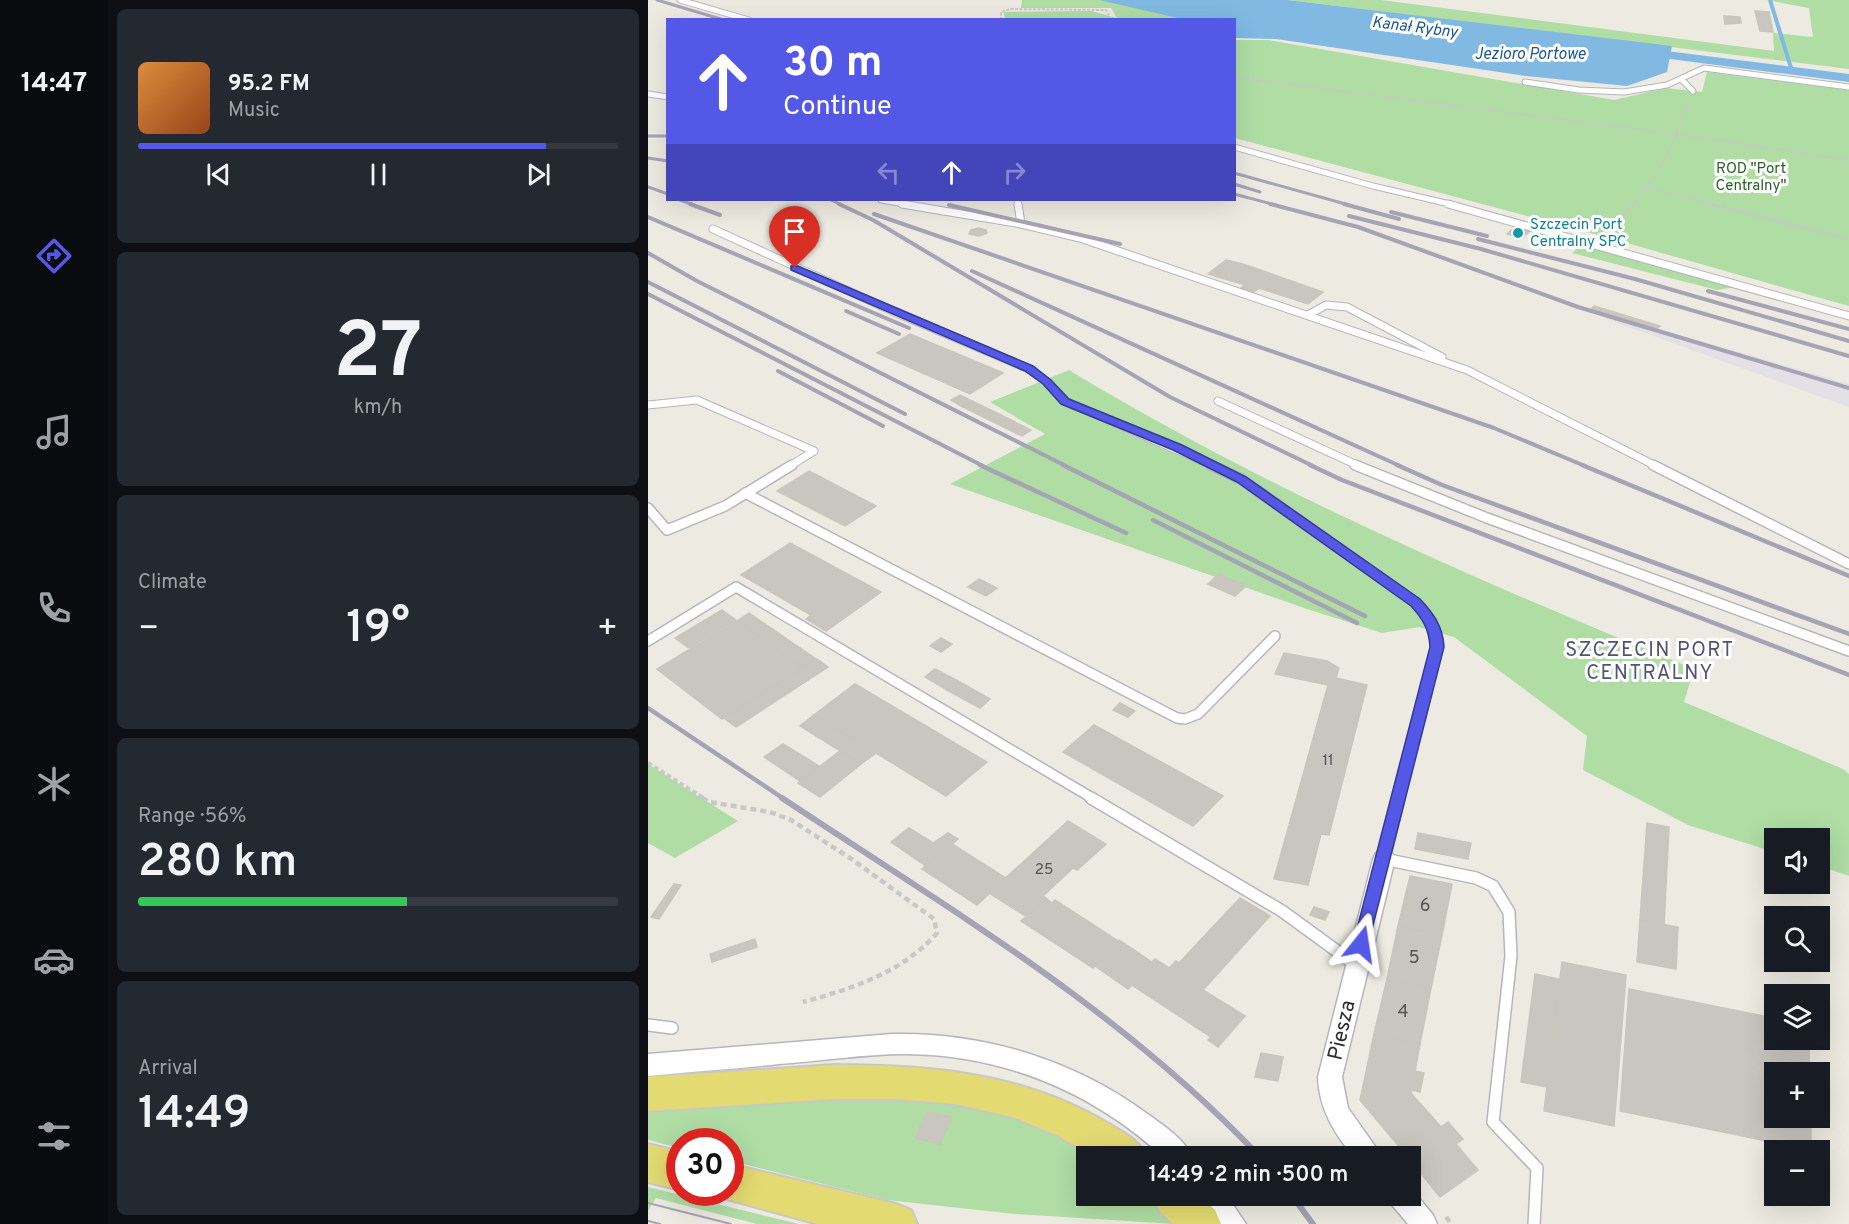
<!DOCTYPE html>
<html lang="en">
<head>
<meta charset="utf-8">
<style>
  :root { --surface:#171b24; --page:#242831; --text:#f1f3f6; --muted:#9ea1a6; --line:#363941; --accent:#5458e7 }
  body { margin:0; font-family:Overpass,sans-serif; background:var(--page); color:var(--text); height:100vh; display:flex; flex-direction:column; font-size:22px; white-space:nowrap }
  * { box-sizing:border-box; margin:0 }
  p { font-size:20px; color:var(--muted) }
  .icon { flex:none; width:33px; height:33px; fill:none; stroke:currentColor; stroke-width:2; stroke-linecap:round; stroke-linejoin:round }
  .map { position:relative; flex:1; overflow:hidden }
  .drawer { display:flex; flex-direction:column; gap:9px; padding:9px; background:#0d0f14; width:540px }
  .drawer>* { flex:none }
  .banner { position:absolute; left:18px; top:18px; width:570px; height:183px; border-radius:0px; box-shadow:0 6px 24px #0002; background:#5458e7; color:#fff; overflow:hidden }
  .tools { position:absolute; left:1116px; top:828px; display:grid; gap:12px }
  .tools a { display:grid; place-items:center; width:66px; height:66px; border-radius:0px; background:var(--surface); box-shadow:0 6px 24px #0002; font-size:30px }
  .speed { position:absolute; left:18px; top:1128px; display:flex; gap:12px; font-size:30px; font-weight:700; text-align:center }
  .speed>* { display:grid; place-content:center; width:78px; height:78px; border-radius:50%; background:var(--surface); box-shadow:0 6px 24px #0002; line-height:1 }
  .speed .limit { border:9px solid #d22; background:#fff; color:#111 }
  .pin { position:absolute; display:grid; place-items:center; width:51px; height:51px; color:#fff; margin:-62px -26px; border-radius:50% 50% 50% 0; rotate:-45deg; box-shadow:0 0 6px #0007 }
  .pin .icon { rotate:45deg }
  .me { position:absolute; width:66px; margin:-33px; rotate:15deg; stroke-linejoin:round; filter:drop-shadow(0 0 4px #0008) }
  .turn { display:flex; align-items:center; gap:21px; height:126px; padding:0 18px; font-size:27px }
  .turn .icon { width:78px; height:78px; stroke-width:2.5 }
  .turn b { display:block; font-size:42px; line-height:51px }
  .lanes { display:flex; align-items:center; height:57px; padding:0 18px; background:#0003; justify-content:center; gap:30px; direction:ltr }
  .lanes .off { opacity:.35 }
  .big { font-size:45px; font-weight:600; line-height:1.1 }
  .drawer .card { flex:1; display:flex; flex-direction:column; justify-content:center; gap:9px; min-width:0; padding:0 21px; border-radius:9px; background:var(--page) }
  .drawer .dial { align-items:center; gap:0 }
  .dial b { font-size:78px; line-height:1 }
  .song { display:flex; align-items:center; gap:18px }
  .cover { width:72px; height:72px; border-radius:9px; background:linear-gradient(135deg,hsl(30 70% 55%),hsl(20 70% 35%)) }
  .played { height:6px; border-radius:3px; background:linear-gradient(90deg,var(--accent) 85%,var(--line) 85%) }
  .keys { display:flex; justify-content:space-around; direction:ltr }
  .heat { display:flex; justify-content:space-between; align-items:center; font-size:33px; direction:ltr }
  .charge { height:9px; border-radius:4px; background:linear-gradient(90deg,#34c759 56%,var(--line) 0) }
  .trip { position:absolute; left:428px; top:1146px; width:345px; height:60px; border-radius:0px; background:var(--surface); box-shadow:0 6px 24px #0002; font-weight:600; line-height:60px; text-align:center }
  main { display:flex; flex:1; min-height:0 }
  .tab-bar { display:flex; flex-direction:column; width:108px; justify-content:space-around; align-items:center; background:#090b0e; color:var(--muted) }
  .tab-bar .icon { width:42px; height:42px }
  .tab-bar .selected { color:var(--accent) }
  .tab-bar b { font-size:27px; color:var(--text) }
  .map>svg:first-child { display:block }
  .industrial { fill:#e3e1e6 }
  .green { fill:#afdda4 }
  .water { fill:#81b9e3 }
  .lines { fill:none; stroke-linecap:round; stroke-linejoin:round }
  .stream { stroke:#81b9e3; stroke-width:4 }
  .canal { fill:#81b9e3; fill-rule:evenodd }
  .building { fill:#c9c6c0; stroke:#c8c6bb; stroke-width:1.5 }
  .lane-far3-casing { stroke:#b5b5bf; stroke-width:7 }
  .lane-far2-casing { stroke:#b5b5bf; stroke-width:9 }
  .lane-far1-casing { stroke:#b5b5bf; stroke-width:12 }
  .lane-casing { stroke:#b5b5bf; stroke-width:14 }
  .street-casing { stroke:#b5b5bf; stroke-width:3 }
  .primary-casing { stroke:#c8c8c8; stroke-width:4 }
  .path-far3 { stroke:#c8c8c8; stroke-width:2; stroke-dasharray:3 1.5; stroke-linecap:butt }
  .path-far2 { stroke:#c8c8c8; stroke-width:3; stroke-dasharray:4 2; stroke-linecap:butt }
  .path-far1 { stroke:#c8c8c8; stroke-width:4; stroke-dasharray:4.5 3; stroke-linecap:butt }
  .path { stroke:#c8c8c8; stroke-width:4.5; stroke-dasharray:6 4; stroke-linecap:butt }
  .lane-far3 { stroke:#fff; stroke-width:5 }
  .lane-far2 { stroke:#fff; stroke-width:7 }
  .lane-far1 { stroke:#fff; stroke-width:9 }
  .lane { stroke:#fff; stroke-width:11 }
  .street { fill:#fff; fill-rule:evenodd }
  .primary { fill:#e3da71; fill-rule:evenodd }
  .tram { stroke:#a4a4b5; stroke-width:2 }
  .rail-far3 { stroke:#a4a4b5; stroke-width:3 }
  .rail-far2 { stroke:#a4a4b5; stroke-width:4 }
  .rail-far1 { stroke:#a4a4b5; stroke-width:4.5 }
  .rail { stroke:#a4a4b5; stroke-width:6 }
  .route { fill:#5458e7; stroke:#373996; stroke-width:1.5 }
  .culture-dot { fill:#0f9aa8; stroke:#fff; stroke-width:2 }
  .labels { text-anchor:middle; stroke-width:6; stroke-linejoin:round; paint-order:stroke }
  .far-park-label { font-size:15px; fill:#266423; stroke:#fff }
  .far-culture-label { font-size:15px; fill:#0d838f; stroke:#fff; text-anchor:start }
  .number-label { font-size:15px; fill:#545352 }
  .far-water-label { font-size:16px; font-style:italic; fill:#1d5792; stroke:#fff }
  .near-number-label { font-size:18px; fill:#545352 }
  .neighbourhood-label { font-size:20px; letter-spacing:1.5px; fill:#525279; stroke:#fff }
  .near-street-label { font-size:21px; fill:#2d2d2d; stroke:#fff }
</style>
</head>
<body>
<main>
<nav class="tab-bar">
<b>14:47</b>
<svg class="icon selected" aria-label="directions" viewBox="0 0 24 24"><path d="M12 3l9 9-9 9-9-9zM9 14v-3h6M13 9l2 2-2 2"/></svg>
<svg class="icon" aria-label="music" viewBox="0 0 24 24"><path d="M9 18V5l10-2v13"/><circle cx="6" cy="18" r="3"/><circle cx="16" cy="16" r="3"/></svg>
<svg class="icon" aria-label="phone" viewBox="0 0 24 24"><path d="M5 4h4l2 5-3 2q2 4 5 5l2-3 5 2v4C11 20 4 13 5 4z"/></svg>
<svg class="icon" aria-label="climate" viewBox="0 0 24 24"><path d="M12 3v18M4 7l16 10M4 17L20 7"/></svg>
<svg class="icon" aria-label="car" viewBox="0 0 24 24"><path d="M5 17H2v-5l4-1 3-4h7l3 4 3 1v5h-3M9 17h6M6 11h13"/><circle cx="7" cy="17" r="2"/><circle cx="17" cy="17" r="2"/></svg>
<svg class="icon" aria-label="filters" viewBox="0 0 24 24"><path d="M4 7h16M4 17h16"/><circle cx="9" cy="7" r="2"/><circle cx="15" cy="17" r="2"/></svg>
</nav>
<section class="drawer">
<div class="card">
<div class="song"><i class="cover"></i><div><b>95.2 FM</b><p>Music</p></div></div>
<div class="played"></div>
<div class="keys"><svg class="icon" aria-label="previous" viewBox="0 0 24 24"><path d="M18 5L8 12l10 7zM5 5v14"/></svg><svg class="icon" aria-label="pause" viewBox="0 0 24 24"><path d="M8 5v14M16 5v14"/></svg><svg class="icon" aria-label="next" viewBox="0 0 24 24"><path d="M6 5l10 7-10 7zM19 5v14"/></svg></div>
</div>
<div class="card dial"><b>27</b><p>km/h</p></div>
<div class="card"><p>Climate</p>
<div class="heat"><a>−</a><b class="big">19°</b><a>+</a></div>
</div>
<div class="card"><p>Range · 56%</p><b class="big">280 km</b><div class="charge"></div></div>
<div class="card"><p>Arrival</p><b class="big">14:49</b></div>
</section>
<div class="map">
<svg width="1201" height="1224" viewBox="0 0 1201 1224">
  <rect width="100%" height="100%" fill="#edeae1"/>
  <polygon class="industrial" points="962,315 1201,384 1201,407 959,319"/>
  <g class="green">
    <polygon points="374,0 460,0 534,19 357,20 356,12 443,11 469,18 463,8 373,8"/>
    <polygon points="639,0 733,0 1126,51 1125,33 1165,37 1161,8 1118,0 1201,0 1201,69"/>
    <polygon points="586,40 621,40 966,100 1018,88 1054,92 1059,72 1201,90 1201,306 954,236 587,138"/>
    <polygon points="932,246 945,247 1087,287 1069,290 924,253"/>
    <path d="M421,370C619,490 833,582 1046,669L1036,702L1195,769L1201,774V876L1172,866V838H1126V852L1040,825L935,770L939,736L806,637L771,627L734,633L656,608L302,484L397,434L342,402Z"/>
    <polygon points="0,764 90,821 27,858 0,843"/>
    <polygon points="202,1090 357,1109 447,1156 438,1156 438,1196 498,1196 526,1224 367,1214 239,1200 83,1161 82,1142 32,1142 31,1148 0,1140 0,1105"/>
    <polygon points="0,1187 151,1224 109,1224 8,1198 0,1211"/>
  </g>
  <polygon class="water" points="451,0 639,0 1024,46 1019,72 979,86 878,76 628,39 587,38 586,20 534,19"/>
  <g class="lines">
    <polyline class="stream" points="1122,0 1144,71"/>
    <polygon class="canal" points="995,48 1201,74 1201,82 991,55 991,49"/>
  </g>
  <g class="building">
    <polygon points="1107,11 1121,12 1125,32 1112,31"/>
    <polygon points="1076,16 1092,17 1093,23 1077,24"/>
    <polygon points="867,227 882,231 874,238 859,234"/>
    <polygon points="331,228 338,230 339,233 331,236 321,234 323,230"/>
    <polygon points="578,260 595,264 675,292 660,304 611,288 606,292 593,288 597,285 560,274"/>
    <polygon points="946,306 1012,326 1009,329 943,309"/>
    <polygon points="262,334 355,373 322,394 229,353"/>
    <polygon points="312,395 324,401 315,407 303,400"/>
    <polygon points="324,401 351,414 341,420 315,407"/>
    <polygon points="351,414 383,430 374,436 341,420"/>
    <polygon points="161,471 228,506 197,526 129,491"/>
    <polygon points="142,543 233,592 178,631 158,619 163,615 93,575"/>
    <polygon points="571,574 598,586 587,596 560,584"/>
    <polygon points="331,579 349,588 338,596 320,587"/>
    <polygon points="74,610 88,620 41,648 27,638"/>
    <polygon points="101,613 168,659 155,668 89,621"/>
    <polygon points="89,621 155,668 74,719 9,669"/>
    <polygon points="293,638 304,644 293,652 282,646"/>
    <polygon points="636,653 679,661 691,668 688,678 719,685 681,835 673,834 660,885 626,879 680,685 627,674"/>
    <polygon points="169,659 180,667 88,727 76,718"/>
    <polygon points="287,669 310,681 299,690 277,677"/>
    <polygon points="310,681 342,699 332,708 299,690"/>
    <polygon points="207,684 339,762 298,796 166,715"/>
    <polygon points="472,703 487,711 480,717 465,710"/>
    <polygon points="166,715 228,753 213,764 152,726"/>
    <polygon points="446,725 575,796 545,826 415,752"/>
    <polygon points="135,744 171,766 152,781 116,757"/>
    <polygon points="192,751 213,764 172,797 150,783"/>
    <polygon points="420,821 458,844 429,870 425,868 395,896 399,899 379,917 341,893"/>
    <polygon points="999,823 1021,827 1016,925 992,920"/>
    <polygon points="261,828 285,843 300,833 310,839 278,866 243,842"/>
    <polygon points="770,833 823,843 820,859 767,849"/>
    <polygon points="304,844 358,878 329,905 274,869"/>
    <polygon points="762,876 804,884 794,935 750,926"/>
    <polygon points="26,884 33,885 11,919 3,917"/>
    <polygon points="592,898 622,916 555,990 597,1016 570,1047 560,1040 563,1037 484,985 480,989 447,966 471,940 504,962 507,959 521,968 528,961 531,963"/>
    <polygon points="399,899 404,903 407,900 470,941 445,968 373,921"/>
    <polygon points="666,907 681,912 677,920 662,915"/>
    <polygon points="992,920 1030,927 1028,969 989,962"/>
    <polygon points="750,926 794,935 783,988 739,979"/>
    <polygon points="107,939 109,947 64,962 62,954"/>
    <polygon points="914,962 978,975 966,1126 896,1111"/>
    <polygon points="887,974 911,979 899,1087 873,1082"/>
    <polygon points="739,979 783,988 772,1044 726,1034"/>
    <polygon points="981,989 1126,1018 1126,1040 1161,1040 1161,1072 1126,1072 1126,1118 1163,1118 1163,1150 972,1111"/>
    <polygon points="726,1034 772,1044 767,1071 776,1073 772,1092 764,1090 763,1093 793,1127 800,1122 815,1139 808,1144 830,1170 792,1197 762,1160 762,1156 759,1156 712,1100"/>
    <polygon points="613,1053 635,1057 630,1081 607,1077"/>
    <polygon points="279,1112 304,1117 292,1144 267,1138"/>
  </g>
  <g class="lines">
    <defs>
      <g id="lane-far3">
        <polyline points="32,0 101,20"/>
        <polyline points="1033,79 1045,91"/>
        <polyline points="877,82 931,90 976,92 1019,85 1056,68 1201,87"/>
        <polyline points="0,94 20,97"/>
        <polyline points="586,147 725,186 806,205"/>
        <polyline points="233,200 263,205"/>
        <polyline points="369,200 370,205"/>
      </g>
      <g id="lane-far2">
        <polyline points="254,204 373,224 432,238 819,370 1008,466"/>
        <polyline points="370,204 373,224"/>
        <polyline points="800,204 1201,316"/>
        <polyline points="65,229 251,314 381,369 399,382 417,401 566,466"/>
        <polyline points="660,315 678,305 699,307 794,357"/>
        <polyline points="570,401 711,466"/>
        <polyline points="0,405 49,400 166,451 142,466"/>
      </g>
      <g id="lane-far1">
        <polyline points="563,465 593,479 767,602 784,622 789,647 751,799"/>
        <polyline points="707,465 839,518 1201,651"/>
        <polyline points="1005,465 1201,564"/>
        <polyline points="97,493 529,718 537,719 550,714 627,636"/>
        <polyline points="0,508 19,530 77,506 144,465"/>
        <polyline points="0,641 88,587 446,799"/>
      </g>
      <g id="lane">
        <polyline points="443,798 634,911 708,965"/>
        <polyline points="751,798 736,859 828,878 845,886 861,912 863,956 845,1122 889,1168 886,1224"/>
        <polyline points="0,1025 24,1028"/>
      </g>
      <g id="street">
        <path d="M736,851L744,853L747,859L694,1077L700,1108L734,1156H705C686,1133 671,1108 670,1077L725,859L728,853Z"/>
        <path d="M244,1034C336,1032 427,1060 501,1115C516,1126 536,1139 544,1156H514C443,1091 355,1055 258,1054C216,1054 174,1061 131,1064C88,1069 44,1071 0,1076V1054Z"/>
        <polygon points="762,1187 785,1215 789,1224 760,1224 744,1205 740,1196 762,1196"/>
        <polygon points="551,1196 579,1196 598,1224 569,1224"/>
      </g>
      <g id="primary">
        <path d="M186,1065C282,1065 377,1073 461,1124C477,1134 490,1139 498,1156H444L409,1135L364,1117L307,1104L247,1099H186L0,1111V1077Z"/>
        <polygon points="0,1144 32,1152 32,1190 0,1182"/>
        <polygon points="82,1164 248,1204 263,1210 269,1224 170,1224 68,1196 66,1192 82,1192"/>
        <polygon points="505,1196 552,1196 567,1210 573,1224 524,1224 511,1210"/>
      </g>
    </defs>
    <use href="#lane-far3" class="lane-far3-casing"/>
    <use href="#lane-far2" class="lane-far2-casing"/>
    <use href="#lane-far1" class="lane-far1-casing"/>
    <use href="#lane" class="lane-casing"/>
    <use href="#street" class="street-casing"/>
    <use href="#primary" class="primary-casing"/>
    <g class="path-far3">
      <polyline points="353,20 353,12 362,9 458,10 461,15"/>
      <polyline points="586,80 599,79 1029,134 1201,160"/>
      <polyline points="1001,188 1068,205"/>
      <path d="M984,205C1013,176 1028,138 1041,100"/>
    </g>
    <g class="path-far2">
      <polyline points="1062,204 1201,239"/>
      <polyline points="954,235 985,204"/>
    </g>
    <polyline class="path-far1" points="0,763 57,799"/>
    <g class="path">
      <path d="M54,798L61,802L122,812L143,820L205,860L286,919L289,933C255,972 204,989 155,1002"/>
      <polyline points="741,1148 748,1156"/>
      <polyline points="798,1217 803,1224"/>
    </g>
    <use href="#lane-far3" class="lane-far3"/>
    <use href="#lane-far2" class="lane-far2"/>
    <use href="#lane-far1" class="lane-far1"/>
    <use href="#lane" class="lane"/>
    <use href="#street" class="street"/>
    <use href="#primary" class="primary"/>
    <g class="tram">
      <polyline points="0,1203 83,1224"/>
      <polyline points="0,1221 12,1224"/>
    </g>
    <g class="rail-far3">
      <polyline points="9,0 76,20"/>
      <polyline points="0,136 20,136"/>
      <polyline points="0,158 20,161"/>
      <polyline points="586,173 701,205"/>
      <polyline points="586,184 612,192"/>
      <polyline points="0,187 20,194"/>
      <polyline points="586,194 628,205"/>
      <polyline points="32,200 46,205"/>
      <polyline points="183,200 194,205"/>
    </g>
    <g class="rail-far2">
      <polyline points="42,204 72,215"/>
      <polyline points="191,204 225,220 522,397 665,466"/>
      <polyline points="622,204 710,227 930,307 1201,388"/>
      <polyline points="696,204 751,219"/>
      <polyline points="301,205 472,244"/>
      <polyline points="743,212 839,236"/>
      <polyline points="226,214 846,428 937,466"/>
      <polyline points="701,216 833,249 1201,356"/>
      <polyline points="0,217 261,328"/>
      <polyline points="830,239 987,279 1201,341"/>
      <polyline points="0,253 49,281 418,466"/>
      <polyline points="324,271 752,466"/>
      <polyline points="0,282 257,414"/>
      <polyline points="1060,291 1201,329"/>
      <polyline points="0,294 335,466"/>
      <polyline points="198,311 251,334"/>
      <polyline points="130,371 235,426"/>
    </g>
    <g class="rail-far1">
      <polyline points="332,465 478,533"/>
      <polyline points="415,465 717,616"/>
      <polyline points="662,465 694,480 1201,675"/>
      <polyline points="749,465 794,485 1201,634"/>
      <polyline points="934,465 1201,576"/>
      <polyline points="505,520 709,623"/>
      <polyline points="0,708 136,799"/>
    </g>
    <g class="rail">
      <path d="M134,798C301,909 472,1009 611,1156"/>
      <polyline points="644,1196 665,1224"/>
    </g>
  </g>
  <path class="route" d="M143,266H150L385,366L403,380L421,399L534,445L598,477L772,599C786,614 795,627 796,647L719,949H707L705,944L782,647C781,629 775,619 763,606L589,482L525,450L413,404L395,384L377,371L143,270Z"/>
  <circle class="culture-dot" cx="870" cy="233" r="6"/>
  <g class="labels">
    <g class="far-park-label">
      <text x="1103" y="173">ROD "Port<tspan x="1103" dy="17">Centralny"</tspan></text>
    </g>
    <g class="far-culture-label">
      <text x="882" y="229">Szczecin Port<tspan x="882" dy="17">Centralny SPC</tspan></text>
    </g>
    <g class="number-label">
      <text x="680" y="765">11</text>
      <text x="396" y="874">25</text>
    </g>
    <g class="far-water-label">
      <text transform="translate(767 26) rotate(7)" y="6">Kanał Rybny</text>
      <text x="882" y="59">Jezioro Portowe</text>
    </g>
    <g class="near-number-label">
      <text x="777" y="911">6</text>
      <text x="766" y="963">5</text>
      <text x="755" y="1017">4</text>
    </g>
    <g class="neighbourhood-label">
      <text x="1002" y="656">SZCZECIN PORT<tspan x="1002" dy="23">CENTRALNY</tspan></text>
    </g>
    <g class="near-street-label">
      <text transform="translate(693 1030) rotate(-77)" y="7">Piesza</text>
    </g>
  </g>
</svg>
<div class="tools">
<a><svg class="icon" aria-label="sound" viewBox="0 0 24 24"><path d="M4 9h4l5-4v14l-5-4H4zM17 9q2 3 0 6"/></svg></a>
<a><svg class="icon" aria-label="search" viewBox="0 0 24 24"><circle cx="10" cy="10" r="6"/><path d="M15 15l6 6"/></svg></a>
<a><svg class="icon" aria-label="layers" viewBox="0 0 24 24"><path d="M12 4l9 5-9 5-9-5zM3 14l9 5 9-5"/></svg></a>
<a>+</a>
<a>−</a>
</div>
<div class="speed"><div class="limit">30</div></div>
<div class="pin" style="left:147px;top:268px;background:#d93025"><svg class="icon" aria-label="arrive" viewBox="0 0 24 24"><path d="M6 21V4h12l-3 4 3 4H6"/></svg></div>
<svg class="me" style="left:713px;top:944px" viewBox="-20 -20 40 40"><path d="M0-17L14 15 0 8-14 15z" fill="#5458e7" stroke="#fff" stroke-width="4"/></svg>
<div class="trip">14:49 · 2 min · 500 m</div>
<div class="banner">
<div class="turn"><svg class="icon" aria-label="ahead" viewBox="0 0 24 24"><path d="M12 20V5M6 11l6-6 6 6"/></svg><div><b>30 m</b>Continue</div></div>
<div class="lanes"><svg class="icon off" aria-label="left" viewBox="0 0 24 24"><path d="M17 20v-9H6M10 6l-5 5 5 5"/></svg><svg class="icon" aria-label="ahead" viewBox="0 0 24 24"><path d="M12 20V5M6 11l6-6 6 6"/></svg><svg class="icon off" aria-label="right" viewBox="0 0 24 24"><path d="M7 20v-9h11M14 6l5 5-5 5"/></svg></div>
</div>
</div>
</main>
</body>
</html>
